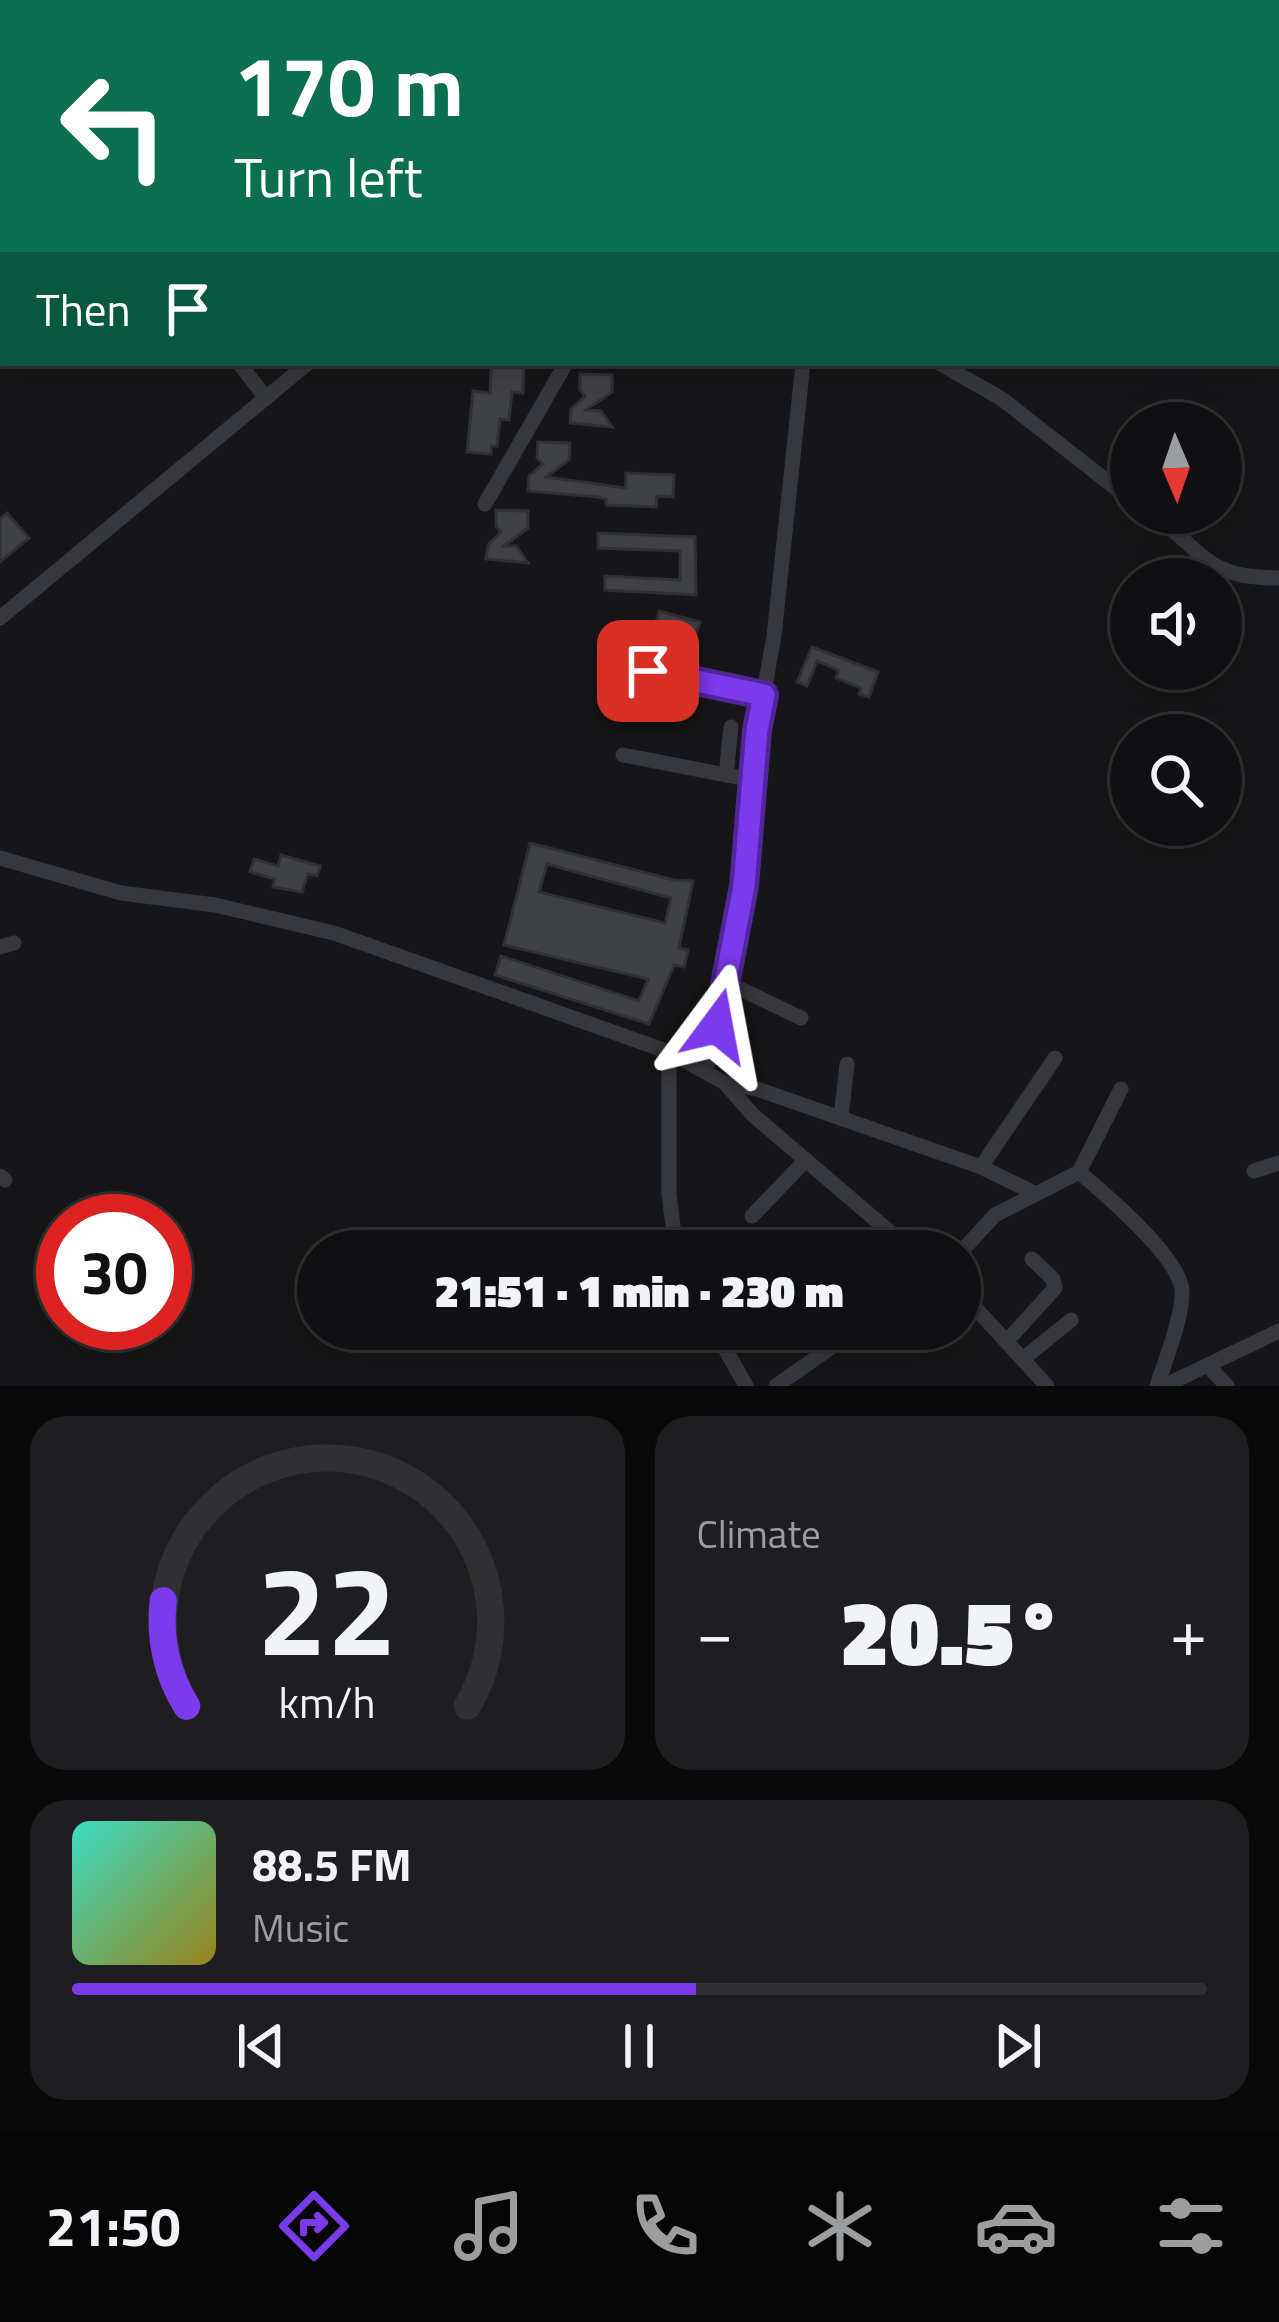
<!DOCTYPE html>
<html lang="en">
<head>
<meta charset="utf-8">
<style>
  :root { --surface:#101012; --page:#1e1e20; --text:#f1f3f6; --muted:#9c9d9f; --line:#303032; --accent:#7c3aed }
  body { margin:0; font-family:"Titillium Web",sans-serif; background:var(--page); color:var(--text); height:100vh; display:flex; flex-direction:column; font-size:45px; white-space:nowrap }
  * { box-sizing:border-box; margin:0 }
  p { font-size:39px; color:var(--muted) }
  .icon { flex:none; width:66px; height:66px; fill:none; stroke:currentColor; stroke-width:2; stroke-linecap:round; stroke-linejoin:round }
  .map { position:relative; height:1386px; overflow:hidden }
  .drawer { display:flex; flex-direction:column; gap:30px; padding:30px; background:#09090a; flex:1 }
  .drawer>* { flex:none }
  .hud { position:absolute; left:0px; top:0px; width:1281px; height:366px; box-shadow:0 6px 30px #0003,0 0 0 3px var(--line); background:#0b6e4f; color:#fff; overflow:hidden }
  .needle { width:78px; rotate:178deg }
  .buttons { position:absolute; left:1110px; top:402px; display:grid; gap:24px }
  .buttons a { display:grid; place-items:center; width:132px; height:132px; border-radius:50%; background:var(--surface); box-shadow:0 6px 30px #0003,0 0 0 3px var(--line); font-size:60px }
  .speed { position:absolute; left:36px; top:1194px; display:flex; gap:24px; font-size:60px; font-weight:700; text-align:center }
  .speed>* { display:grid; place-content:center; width:156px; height:156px; border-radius:50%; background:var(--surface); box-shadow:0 6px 30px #0003,0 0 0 3px var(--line); line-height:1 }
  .speed .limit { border:18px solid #d22; background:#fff; color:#111 }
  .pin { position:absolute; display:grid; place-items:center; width:102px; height:102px; color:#fff; margin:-51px; border-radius:24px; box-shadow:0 6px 18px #0006 }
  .me { position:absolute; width:132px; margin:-66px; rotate:13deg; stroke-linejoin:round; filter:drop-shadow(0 0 9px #0008) }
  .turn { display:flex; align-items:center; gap:42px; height:252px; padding:0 36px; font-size:54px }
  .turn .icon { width:156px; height:156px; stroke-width:2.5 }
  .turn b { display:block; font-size:84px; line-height:102px }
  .then { display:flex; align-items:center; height:114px; padding:0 36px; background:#0003; gap:24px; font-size:45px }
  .big { font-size:90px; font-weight:800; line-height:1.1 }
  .drawer .widget { flex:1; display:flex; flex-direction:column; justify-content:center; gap:18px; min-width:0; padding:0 42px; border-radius:36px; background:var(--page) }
  .drawer .dial { align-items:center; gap:0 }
  .dial svg { height:312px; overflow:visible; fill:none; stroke:var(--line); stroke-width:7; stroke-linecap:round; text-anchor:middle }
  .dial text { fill:var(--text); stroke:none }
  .song { display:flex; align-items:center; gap:36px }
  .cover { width:144px; height:144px; border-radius:18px; background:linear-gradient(135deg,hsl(170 70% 55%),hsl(50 70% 35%)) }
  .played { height:12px; border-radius:6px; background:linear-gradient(90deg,var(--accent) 55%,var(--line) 55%) }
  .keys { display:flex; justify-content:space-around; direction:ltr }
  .heat { display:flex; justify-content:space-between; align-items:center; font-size:66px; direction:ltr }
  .drawer .tiles { flex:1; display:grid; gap:30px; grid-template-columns:1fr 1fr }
  .widget:last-child { grid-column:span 2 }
  .trip { position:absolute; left:297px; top:1230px; width:684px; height:120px; border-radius:60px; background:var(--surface); box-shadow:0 6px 30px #0003,0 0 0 3px var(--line); font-weight:800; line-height:120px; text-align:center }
  .tab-bar { display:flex; height:192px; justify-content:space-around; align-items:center; background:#060607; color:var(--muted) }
  .tab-bar .icon { width:84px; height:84px }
  .tab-bar .selected { color:var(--accent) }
  .tab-bar b { font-size:54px; color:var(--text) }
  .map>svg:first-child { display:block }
  .building { fill:#404145; stroke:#303034; stroke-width:3; fill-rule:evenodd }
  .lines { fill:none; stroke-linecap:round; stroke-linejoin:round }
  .minor { stroke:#37383d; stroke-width:15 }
  .route-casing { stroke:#51269a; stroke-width:30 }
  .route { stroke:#7c3aed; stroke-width:21 }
</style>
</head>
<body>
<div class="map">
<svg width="1279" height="1386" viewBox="0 0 1279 1386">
  <rect width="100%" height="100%" fill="#161618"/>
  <g class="building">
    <polygon points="491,363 524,364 523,393 512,392 509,420 500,419 497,446 491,446 491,454 467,452 473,391 490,393"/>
    <polygon points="580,374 612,375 612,392 586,410 601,411 612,427 570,423 571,409 585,396 580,390"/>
    <polygon points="538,442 570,443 569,460 546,477 626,488 626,473 674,475 673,497 657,496 656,507 606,505 606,499 598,497 528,491 529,476 543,464 537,458"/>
    <polygon points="496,510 528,511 528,528 504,546 516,546 528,563 486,559 488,545 501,532 496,526"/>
    <polygon points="7,513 29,538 0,562 0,519"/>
    <polygon points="598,533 695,537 696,595 605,590 605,576 680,580 680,551 598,548"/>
    <polygon points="659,611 700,622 693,644 653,634"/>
    <polygon points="812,647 878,672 869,697 859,694 861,688 836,678 839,670 817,661 807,686 797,682"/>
    <path d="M530,843L674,880L693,881L679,948L688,950L684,967L674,965L649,1024L495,975L501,956L639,1001L648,979L504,945ZM547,864L671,898L665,923L539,892Z"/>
    <polygon points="281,855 320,866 317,876 308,874 302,892 273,887 275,879 250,872 254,859 278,866"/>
  </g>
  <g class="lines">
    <g class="minor">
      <polyline points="69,0 70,3"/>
      <polyline points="673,0 675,3"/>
      <polyline points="746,3 751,0"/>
      <polyline points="0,161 3,161"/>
      <polyline points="239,363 266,398"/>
      <polyline points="939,363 1002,399 1131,500"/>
      <polyline points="485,504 566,363"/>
      <path d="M1150,513C1206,551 1202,578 1279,578"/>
      <polyline points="0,618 308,363"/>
      <polyline points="648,671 764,695"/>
      <polyline points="623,755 752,780"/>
      <polyline points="726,775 731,727"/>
      <polyline points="0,858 121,893 215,905 334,933 669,1052 725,1083 753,1115 912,1251"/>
      <polyline points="0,947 14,943"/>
      <polyline points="728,983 801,1018"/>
      <polyline points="669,1052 669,1194 676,1251"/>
      <polyline points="706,1069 728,983 744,886 757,730 774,636 803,363"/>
      <polyline points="725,1083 757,1089 981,1167 1036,1194"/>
      <polyline points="841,1118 847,1064"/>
      <polyline points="981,1167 1055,1058"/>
      <polyline points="1254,1171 1279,1163"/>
      <path d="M1079,1172C1106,1195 1172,1251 1181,1285C1187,1307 1164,1363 1157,1386"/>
      <polyline points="0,1176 5,1180"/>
      <polyline points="752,1216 806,1160"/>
      <polyline points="960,1253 995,1215 1079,1172 1121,1089"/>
      <polyline points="960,1291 1047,1386"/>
      <polyline points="714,1329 746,1386"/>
      <polyline points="1008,1340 1055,1288 1053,1279 1032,1259"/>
      <polyline points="1023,1359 1071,1320"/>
      <polyline points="1209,1367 1227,1386"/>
      <polyline points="776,1386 857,1329"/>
      <polyline points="1164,1386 1279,1331"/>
    </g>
  </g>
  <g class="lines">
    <defs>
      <polyline id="route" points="648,671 764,695 757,730 744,886 717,1026"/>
    </defs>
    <use href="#route" class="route-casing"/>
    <use href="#route" class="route"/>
  </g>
</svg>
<div class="buttons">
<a><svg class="needle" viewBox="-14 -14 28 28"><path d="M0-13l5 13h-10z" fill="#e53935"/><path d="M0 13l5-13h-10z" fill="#9c9d9f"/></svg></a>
<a><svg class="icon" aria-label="sound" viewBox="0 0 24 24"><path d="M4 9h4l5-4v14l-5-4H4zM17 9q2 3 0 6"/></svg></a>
<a><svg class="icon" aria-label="search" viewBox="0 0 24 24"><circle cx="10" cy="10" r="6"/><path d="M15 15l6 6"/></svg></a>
</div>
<div class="speed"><div class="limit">30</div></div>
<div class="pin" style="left:648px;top:671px;background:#d93025"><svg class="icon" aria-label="arrive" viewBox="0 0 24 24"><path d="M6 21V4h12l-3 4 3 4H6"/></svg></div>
<svg class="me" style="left:717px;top:1026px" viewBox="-20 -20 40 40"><path d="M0-17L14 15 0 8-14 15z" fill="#7c3aed" stroke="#fff" stroke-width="4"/></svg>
<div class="trip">21:51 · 1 min · 230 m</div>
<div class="hud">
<div class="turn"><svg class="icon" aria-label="left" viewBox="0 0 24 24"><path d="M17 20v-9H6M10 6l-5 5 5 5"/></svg><div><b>170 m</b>Turn left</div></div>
<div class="then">Then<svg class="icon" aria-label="arrive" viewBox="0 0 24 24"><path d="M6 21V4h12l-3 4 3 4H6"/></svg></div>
</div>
</div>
<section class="drawer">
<div class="tiles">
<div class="widget dial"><svg viewBox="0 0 100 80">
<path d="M14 69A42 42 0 1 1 86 69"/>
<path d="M14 69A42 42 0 0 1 8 42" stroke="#7c3aed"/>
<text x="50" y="56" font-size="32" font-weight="700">22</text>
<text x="50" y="72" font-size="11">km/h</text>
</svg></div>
<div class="widget"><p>Climate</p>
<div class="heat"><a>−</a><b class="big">20.5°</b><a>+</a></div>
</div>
<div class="widget">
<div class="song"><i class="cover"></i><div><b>88.5 FM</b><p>Music</p></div></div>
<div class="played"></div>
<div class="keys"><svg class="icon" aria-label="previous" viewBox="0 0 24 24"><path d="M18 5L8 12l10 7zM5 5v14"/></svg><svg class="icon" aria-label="pause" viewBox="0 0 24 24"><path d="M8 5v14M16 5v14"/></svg><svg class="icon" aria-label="next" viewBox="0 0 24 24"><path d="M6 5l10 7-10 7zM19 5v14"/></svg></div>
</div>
</div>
</section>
<nav class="tab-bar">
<b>21:50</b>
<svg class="icon selected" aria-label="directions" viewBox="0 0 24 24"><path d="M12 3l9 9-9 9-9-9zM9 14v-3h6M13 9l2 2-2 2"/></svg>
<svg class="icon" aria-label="music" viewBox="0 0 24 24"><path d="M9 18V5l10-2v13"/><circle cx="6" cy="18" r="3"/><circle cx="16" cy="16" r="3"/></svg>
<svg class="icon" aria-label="phone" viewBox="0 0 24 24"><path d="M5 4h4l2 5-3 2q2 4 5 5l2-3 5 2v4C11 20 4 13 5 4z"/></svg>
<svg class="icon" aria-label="climate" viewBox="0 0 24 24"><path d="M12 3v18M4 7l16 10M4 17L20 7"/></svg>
<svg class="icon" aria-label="car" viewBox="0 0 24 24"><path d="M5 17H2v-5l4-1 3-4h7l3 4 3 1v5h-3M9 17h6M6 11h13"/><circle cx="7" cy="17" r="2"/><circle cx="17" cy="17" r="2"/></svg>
<svg class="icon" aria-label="filters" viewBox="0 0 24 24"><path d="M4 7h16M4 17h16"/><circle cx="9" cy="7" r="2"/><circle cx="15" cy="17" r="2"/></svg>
</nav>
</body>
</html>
